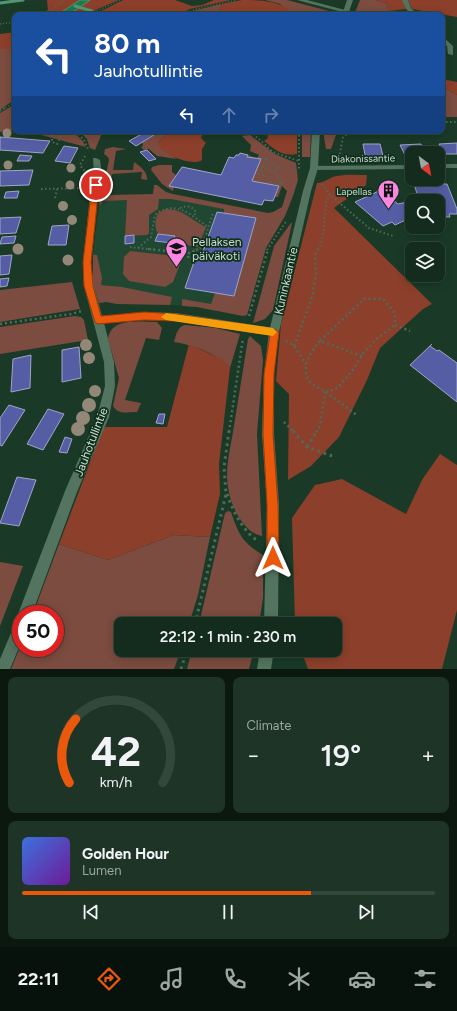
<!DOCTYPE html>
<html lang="en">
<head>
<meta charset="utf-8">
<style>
  :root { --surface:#142c1d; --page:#1d3426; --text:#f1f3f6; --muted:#9da7a4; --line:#33483b; --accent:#ea580c }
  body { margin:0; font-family:Figtree,sans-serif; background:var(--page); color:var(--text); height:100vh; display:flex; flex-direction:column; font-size:15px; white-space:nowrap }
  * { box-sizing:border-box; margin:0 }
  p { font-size:13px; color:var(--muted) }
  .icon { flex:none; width:22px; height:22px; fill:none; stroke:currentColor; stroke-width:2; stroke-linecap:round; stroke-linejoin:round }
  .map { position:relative; height:669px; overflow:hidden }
  .details { display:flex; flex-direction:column; gap:8px; padding:8px; background:#0b1810; flex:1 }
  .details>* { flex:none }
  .banner { position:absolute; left:12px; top:12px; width:433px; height:122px; border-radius:8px; box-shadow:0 2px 10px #0003,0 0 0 1px var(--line); background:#1a4fa0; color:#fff; overflow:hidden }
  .needle { width:26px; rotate:148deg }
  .tools { position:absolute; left:405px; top:146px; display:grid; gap:8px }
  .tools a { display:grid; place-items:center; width:40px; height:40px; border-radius:8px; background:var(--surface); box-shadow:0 2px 10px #0003,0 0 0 1px var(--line); font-size:20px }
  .speed { position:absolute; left:12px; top:605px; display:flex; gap:8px; font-size:20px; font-weight:700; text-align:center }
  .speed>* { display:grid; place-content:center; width:52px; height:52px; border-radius:50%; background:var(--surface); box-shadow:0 2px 10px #0003,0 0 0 1px var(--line); line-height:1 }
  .speed .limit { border:6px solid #d22; background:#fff; color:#111 }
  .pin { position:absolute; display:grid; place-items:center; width:34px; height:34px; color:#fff; margin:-17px; border:2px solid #fff; border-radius:50%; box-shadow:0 1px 4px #0007 }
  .me { position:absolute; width:44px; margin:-22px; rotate:0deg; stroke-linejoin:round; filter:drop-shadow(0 0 3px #0008) }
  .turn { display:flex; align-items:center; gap:14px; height:84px; padding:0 16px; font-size:18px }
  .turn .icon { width:52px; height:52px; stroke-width:2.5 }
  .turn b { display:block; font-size:28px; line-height:34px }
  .lanes { display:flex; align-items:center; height:38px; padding:0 16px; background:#0003; justify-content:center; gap:20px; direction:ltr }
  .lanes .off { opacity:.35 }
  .big { font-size:30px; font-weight:600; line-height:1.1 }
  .details .widget { flex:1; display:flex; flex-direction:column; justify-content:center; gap:6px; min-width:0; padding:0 14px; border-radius:8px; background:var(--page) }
  .details .dial { align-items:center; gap:0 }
  .dial svg { height:104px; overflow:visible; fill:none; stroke:var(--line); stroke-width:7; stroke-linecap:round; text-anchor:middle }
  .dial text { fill:var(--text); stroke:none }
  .song { display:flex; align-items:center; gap:12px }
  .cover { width:48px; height:48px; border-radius:6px; background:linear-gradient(135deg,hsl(220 70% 55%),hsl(280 70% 35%)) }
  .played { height:4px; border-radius:2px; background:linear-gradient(90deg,var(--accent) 70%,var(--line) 70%) }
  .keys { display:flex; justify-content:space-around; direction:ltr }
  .heat { display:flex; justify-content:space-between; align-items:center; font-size:22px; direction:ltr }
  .details .tiles { flex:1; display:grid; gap:8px; grid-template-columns:1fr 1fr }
  .widget:last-child { grid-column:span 2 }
  .trip { position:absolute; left:114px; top:617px; width:228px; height:40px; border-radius:8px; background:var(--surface); box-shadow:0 2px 10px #0003,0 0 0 1px var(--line); font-weight:600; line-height:40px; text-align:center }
  .menu { display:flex; height:64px; justify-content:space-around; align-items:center; background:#08120c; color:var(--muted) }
  .menu .icon { width:28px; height:28px }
  .menu .on { color:var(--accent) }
  .menu b { font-size:18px; color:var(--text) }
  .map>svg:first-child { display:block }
  .built { fill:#204731 }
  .green { fill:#7b4c3f }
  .forest { fill:#8c3f2a }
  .water { fill:#1e794b; stroke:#529773 }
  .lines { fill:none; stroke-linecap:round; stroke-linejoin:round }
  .stream { stroke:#529773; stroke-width:3 }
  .building { fill:#555ea4; stroke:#9fa5c8 }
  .path-far3 { stroke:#506b5a; stroke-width:1.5; stroke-dasharray:1 2; stroke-linecap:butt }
  .path-far2 { stroke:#506b5a; stroke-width:2; stroke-dasharray:1.5 2.5; stroke-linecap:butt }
  .path-far1 { stroke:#506b5a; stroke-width:2.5; stroke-dasharray:2 3; stroke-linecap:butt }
  .path { stroke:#506b5a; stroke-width:3; stroke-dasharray:2.5 4; stroke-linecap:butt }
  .minor { fill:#53745f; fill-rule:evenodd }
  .secondary { fill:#53745f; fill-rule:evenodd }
  .tree { fill:#938878 }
  .route { fill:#ea580c; stroke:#983908 }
  .slow { fill:#f59e0b }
  .labels { text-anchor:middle; stroke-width:3.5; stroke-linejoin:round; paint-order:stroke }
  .far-street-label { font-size:10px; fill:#cbddd1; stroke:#102f1d }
  .far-poi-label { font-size:10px; fill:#cbddd1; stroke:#102f1d; text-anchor:end }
  .poi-label { font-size:12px; fill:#cbddd1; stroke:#102f1d; text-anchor:start }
  .street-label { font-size:12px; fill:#cbddd1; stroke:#102f1d }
</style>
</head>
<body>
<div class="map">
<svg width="457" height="669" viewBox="0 0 457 669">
  <rect width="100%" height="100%" fill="#1a3a27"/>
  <polygon class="built" points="173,196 279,216 285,216 266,248 247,315 243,316 197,307 161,304 117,304 106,302 99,303 93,283 93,255 100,197"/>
  <g class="green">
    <polygon points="265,0 287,0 329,11 330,13 329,15 295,15 290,13 280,4"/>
    <polygon points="360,0 375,0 386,3 389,11 382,15 354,15"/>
    <polygon points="222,4 217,15 184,15 196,10"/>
    <polygon points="0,49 15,49 15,99 0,110"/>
    <polygon points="442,85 453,93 457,95 457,117 442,117"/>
    <polygon points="15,104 15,130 0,132 0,113"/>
    <polygon points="26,131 72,131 82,140 86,147"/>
    <polygon points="79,131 103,131 95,150 90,148 87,139"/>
    <polygon points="152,131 171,131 158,142 162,149 177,159 157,156 149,149 144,150 141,147 143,146 142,142 156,134"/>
    <polygon points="302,131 311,131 310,157 302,157"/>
    <polygon points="323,131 341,131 336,135 331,149 326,149"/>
    <path d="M250,135L275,154L296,163L298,180L293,196L285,216L266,248L247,315L243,316L197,307L182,306V299L211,304L215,293L234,296L256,218L224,213V209L171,199H159L158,209L149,215V233L147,235L125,236L127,200L102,201V204L99,205L109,160L108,157L104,154L105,149L113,147L126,149L116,151L113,170H133L134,162C140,166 148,172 147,180L141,179L142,172L112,174L108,195L153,194L154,185H157L166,192L173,194L268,213L273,212L282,207L287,191L282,186L278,197H275L279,186L252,181L260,159L247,157L248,155L257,158L259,155L250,151L251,145L242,136Z"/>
    <polygon points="159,165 172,165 172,172 176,175 170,186 174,187 173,191 162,184 151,170 152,167"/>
    <path d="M166,209C183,209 191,220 206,227L198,247L172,243L175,236L158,234C154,226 155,221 158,213Z"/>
    <polygon points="291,223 292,223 273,310 265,319 253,323 274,246"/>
    <polygon points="130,251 183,257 173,282 165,287 129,281 123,274 124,257"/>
    <polygon points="93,255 97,255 102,278 101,285 122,287 172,297 170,305 117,304 106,302 99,303 93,283"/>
    <polygon points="72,282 80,309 0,322 0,290"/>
    <polygon points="75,316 81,317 84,320 88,340 0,354 0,327"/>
    <path d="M157,322L162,328L159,340L146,338L125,400L141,403L137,412C128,412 118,415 113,406L119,378L108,339C111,317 140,322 157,322Z"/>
    <path d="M185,325L216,328L240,334L230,368C216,353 193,345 174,342C176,335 177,327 185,325Z"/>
    <path d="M250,336L261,346L263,360L257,434L262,536C243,533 230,504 228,487C225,469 230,450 233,432C238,401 243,370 248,339Z"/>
    <path d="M228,511L231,512C239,535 242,542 263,555V598L259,624H199L225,513Z"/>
    <polygon points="174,535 210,537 198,595 189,624 121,624 121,650 181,650 174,669 11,669 21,645 21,648 55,648 55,614 33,614 59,544 108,560"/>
    <polygon points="0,562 23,566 0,626"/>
    <polygon points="192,650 254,650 249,669 187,669"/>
  </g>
  <g class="forest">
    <polygon points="47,0 80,0 57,15 36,15 48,10"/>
    <polygon points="90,0 118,0 85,15 69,15"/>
    <polygon points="123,0 175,0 192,6 202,5 214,0 231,0 190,9 178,15 93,15"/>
    <path d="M242,0C259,0 274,0 289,9L290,13L295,15H275L261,13L250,15H217L222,4Z"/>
    <polygon points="375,0 403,0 407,9 389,11 386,3"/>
    <polygon points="408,0 457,0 457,17 412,9"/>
    <polygon points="15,32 15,49 0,49 0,34"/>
    <polygon points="442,79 457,82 457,95 453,93 442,85"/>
    <path d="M171,131H247L250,135H202L201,138L206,143L202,149V160C193,167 159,154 158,142Z"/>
    <path d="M267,131H297V154C283,157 274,149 264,141L268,138Z"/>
    <path d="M367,175L366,185L334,208L432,304L423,309L380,348L367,380L339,437L311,466L288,480L289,394L276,381L281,324L317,183C325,183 329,177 337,176C347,174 357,175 367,175Z"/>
    <polygon points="189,344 223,360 230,368 219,464 220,494 210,537 174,535 108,560 59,544 102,431 105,427 167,427"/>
    <polygon points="440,454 457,465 457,610 442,669 308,669 301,650 335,650 335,624 295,624 292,518 315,485 342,479 406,514 422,480"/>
  </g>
  <polygon class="water" points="80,0 90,0 69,15 57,15"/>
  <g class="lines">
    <g class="stream">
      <polyline points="0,3 23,0"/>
      <polyline points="75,6 92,11"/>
      <polyline points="101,13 119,15"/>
      <polyline points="442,83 445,83"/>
    </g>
  </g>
  <g class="building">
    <polygon points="147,131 154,135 136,146 129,141"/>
    <polygon points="0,137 50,141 43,153 0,150"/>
    <polygon points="457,143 457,154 444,154 439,144"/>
    <polygon points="363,144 380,144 384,160 366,160"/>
    <polygon points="421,144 422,146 428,146 432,153 412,153 412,155 405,155 400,145"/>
    <polygon points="64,146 78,148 70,163 55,161"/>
    <polygon points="147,150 156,159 149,161 140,152"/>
    <polygon points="240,153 248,155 247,157 261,159 252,181 279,186 273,201 264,200 262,205 169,186 182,167 221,175 229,157 234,158 236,155 239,155"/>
    <polygon points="20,155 32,156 29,161 17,161"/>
    <polygon points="33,170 29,185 0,186 0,171"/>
    <polygon points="414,184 447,184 457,209 457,214 449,214 450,217 443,217 443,214 438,214 438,201 414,201 419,200"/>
    <polygon points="381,190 398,204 412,201 412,217 395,225 392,222 383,226 355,202"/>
    <polygon points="19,191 17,198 4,198 6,192"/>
    <polygon points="217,212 256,218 234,296 185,288 196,256 201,257"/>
    <polygon points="21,217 16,233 0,234 0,218"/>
    <polygon points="69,225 66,245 48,245 52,226"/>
    <polygon points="158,234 175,236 172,243 155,241"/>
    <polygon points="134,235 134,243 125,244 125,236"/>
    <polygon points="16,236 14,243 0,244 2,237"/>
    <polygon points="12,255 9,274 0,275 0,256"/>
    <polygon points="9,278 7,286 0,287 0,279"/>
    <polygon points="432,344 430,346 437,351 439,350 457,363 457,402 410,365"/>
    <polygon points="79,347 81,378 62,382 62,350"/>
    <polygon points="31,355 30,388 11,392 13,359"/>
    <polygon points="9,405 25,410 2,446 0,445 0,418"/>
    <polygon points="48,409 64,414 43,450 27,444"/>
    <polygon points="159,414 165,414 163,424 156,423"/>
    <polygon points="65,437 72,439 67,453 59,452"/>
    <polygon points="17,477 36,480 19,526 0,523"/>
  </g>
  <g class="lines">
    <g class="path-far3">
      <polyline points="300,10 306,15"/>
      <polyline points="46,15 64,0"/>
      <polyline points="89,15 120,0"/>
      <polyline points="182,15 196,9 237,0"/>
      <polyline points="0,24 15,22"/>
      <polyline points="3,109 15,102"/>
    </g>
    <g class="path-far2">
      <polyline points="0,111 5,108"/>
      <polyline points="442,122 457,122"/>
      <polyline points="52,131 52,142 57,144 64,131"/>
      <polyline points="76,131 84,140 89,151"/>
      <polyline points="250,131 273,152 299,161"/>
      <polyline points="299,131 299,170"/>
      <polyline points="85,156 80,165 86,173"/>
      <polyline points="258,157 266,159 259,174 269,177 272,183 281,185 282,183 279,181 276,172"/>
      <polyline points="339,158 343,137 351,131"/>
      <polyline points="263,166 273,172 280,169 278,165 269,162 266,159"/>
      <polyline points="322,184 329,194 369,228 393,236"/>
      <polyline points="41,189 84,188"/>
      <polyline points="55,198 57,189"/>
      <path d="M180,208C187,205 192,206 196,212L194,216"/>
      <polyline points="130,247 157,250"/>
      <path d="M138,248L151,237L155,215C175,199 191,215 208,227"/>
      <polyline points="196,250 202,247 213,213"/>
      <polyline points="267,250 287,220"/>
      <path d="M318,250C327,233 322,212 329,194"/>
    </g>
    <g class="path-far1">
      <polyline points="148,249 189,253 198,249"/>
      <polyline points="188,258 189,253"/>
      <polyline points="249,316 268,249"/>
      <polyline points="0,324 71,314 82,311"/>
      <polyline points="286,341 294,346 306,364"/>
      <path d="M320,341C311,352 300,366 309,381C313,385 320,389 325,392L338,388L355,367L364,352L378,338L395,325"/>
      <polyline points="294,346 312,297 316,274 315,255 318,249"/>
      <polyline points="362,356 320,341 364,299 383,299 395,313 395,325 410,331"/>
      <polyline points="326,392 358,416"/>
      <polyline points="284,422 294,432"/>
      <polyline points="229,432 243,338"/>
      <polyline points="316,432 320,426 325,392"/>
    </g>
    <g class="path">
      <polyline points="293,431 307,447 332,456"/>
      <polyline points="307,447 317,431"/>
      <path d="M227,494C234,513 242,530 259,542"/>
      <polyline points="195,624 226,494 224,467 229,431"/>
      <polyline points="181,669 187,650"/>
    </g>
    <g class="minor">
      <polygon points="297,0 307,0 349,11 346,13"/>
      <polygon points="402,0 408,0 411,8 418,15 412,15 406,9"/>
      <polygon points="442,36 453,46 453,55 448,54 447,46 442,41"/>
      <polygon points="93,158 96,158 100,160 102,174 98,196 91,262 94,286 102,316 144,312 176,313 274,328 278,329 279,332 278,335 274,336 176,321 144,320 104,323 114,362 115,386 109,417 77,492 32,614 21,614 21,643 10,669 0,669 0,659 16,621 20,619 18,614 65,491 97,417 105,386 104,362 84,286 83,262 90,196 94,174"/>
      <rect x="438" y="164" width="19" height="4"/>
      <polygon points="412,165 412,169 314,170 310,168 314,166"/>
    </g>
    <g class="secondary">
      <polygon points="347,0 353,0 348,15 342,15"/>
      <polygon points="312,131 320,131 318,168 311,191 279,332 274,374 274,434 279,505 278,624 264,624 267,505 262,434 264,374 269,332 303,191 310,168"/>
      <polygon points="260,650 274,650 271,669 257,669"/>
    </g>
  </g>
  <g class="tree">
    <circle cx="7" cy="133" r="4.5"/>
    <circle cx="8" cy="165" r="4.5"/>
    <circle cx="71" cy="168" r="4.5"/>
    <circle cx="70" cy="185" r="4.5"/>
    <circle cx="63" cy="206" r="5"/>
    <circle cx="72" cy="220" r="5"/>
    <circle cx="18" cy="249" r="5.5"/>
    <circle cx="68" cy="260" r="5.5"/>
    <circle cx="86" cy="345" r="6"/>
    <circle cx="89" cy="358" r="6"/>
    <circle cx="95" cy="391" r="6"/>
    <circle cx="89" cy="405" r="7"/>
    <circle cx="83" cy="418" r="7"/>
    <circle cx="78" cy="429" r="7"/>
  </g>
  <polygon class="route" points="96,183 99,185 91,262 93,286 101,316 144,312 176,314 274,329 279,332 274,374 273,434 278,505 279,558 277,563 273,564 268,563 267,558 267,505 263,434 264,374 270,335 176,321 144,320 98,324 95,322 84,286 83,262 92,185"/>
  <polygon class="slow" points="166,313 273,328 277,332 273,336 166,320 161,317"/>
  <defs>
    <symbol id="building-pin" viewBox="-11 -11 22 30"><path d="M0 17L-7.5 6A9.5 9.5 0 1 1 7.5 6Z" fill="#fd86e2" stroke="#102f1d"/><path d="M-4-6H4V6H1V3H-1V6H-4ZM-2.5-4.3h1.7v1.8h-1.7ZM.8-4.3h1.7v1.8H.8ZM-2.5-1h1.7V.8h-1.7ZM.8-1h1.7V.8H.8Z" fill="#111"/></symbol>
    <symbol id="school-pin" viewBox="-11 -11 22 30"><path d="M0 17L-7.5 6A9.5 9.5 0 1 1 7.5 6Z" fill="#fd86e2" stroke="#102f1d"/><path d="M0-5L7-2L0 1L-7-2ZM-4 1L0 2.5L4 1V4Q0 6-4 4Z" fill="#111"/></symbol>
  </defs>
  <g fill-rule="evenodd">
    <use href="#building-pin" x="376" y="178" width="25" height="34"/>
    <use href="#school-pin" x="164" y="236" width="25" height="34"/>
  </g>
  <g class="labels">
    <g class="far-street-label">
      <text transform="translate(363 158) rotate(-1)" y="4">Diakonissantie</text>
    </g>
    <g class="far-poi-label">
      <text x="372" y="195">Lapellas</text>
    </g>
    <g class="poi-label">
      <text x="192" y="246">Pellaksen<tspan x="192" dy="14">päiväkoti</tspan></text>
    </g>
    <g class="street-label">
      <text transform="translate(286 281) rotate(-77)" y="4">Kuninkaantie</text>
      <text transform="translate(91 442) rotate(-69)" y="4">Jauhotullintie</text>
    </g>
  </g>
</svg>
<div class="tools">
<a><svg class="needle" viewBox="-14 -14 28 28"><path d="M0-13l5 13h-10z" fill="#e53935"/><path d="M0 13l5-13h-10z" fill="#9da7a4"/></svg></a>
<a><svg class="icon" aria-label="search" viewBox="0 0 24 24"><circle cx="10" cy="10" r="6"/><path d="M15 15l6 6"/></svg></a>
<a><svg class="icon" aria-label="layers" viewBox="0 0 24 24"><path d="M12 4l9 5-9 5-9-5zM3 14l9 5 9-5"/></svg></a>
</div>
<div class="speed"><div class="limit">50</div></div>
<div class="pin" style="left:96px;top:185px;background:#d93025"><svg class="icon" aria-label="arrive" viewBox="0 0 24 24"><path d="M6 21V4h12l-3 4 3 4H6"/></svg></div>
<svg class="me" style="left:273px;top:558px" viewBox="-20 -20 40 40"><path d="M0-17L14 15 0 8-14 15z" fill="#ea580c" stroke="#fff" stroke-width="4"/></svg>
<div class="trip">22:12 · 1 min · 230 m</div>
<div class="banner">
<div class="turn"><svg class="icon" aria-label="left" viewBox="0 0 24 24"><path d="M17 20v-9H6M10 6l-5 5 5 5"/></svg><div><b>80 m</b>Jauhotullintie</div></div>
<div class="lanes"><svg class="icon" aria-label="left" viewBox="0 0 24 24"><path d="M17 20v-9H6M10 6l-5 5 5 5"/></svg><svg class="icon off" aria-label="ahead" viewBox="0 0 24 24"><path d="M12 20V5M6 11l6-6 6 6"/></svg><svg class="icon off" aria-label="right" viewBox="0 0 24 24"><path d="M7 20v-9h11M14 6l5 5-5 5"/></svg></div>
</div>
</div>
<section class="details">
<div class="tiles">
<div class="widget dial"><svg viewBox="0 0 100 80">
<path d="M14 69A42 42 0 1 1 86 69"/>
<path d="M14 69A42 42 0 0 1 19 20" stroke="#ea580c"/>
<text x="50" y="56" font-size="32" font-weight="700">42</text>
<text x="50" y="72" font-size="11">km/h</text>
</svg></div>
<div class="widget"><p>Climate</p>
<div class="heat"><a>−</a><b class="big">19°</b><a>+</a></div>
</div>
<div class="widget">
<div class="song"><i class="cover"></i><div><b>Golden Hour</b><p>Lumen</p></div></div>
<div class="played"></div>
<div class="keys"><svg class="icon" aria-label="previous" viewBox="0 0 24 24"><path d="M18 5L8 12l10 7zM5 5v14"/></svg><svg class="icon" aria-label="pause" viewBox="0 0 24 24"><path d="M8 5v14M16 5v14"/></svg><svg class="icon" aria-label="next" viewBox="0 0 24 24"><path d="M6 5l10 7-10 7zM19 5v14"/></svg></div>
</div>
</div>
</section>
<nav class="menu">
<b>22:11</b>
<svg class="icon on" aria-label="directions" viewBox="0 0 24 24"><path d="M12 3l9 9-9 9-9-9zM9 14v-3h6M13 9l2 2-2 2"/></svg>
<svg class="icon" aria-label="music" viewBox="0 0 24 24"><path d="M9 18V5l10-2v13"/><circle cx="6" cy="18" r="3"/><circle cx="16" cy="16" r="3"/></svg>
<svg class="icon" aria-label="phone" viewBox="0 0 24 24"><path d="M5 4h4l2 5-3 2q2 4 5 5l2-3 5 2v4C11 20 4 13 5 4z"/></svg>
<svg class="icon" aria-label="climate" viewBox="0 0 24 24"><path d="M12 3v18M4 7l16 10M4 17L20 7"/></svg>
<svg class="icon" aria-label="car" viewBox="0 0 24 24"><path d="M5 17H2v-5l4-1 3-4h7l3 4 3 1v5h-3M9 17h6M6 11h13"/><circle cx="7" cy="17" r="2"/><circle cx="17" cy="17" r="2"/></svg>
<svg class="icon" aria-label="filters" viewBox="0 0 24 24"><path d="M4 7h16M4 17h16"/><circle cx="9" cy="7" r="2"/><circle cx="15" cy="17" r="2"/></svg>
</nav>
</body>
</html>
